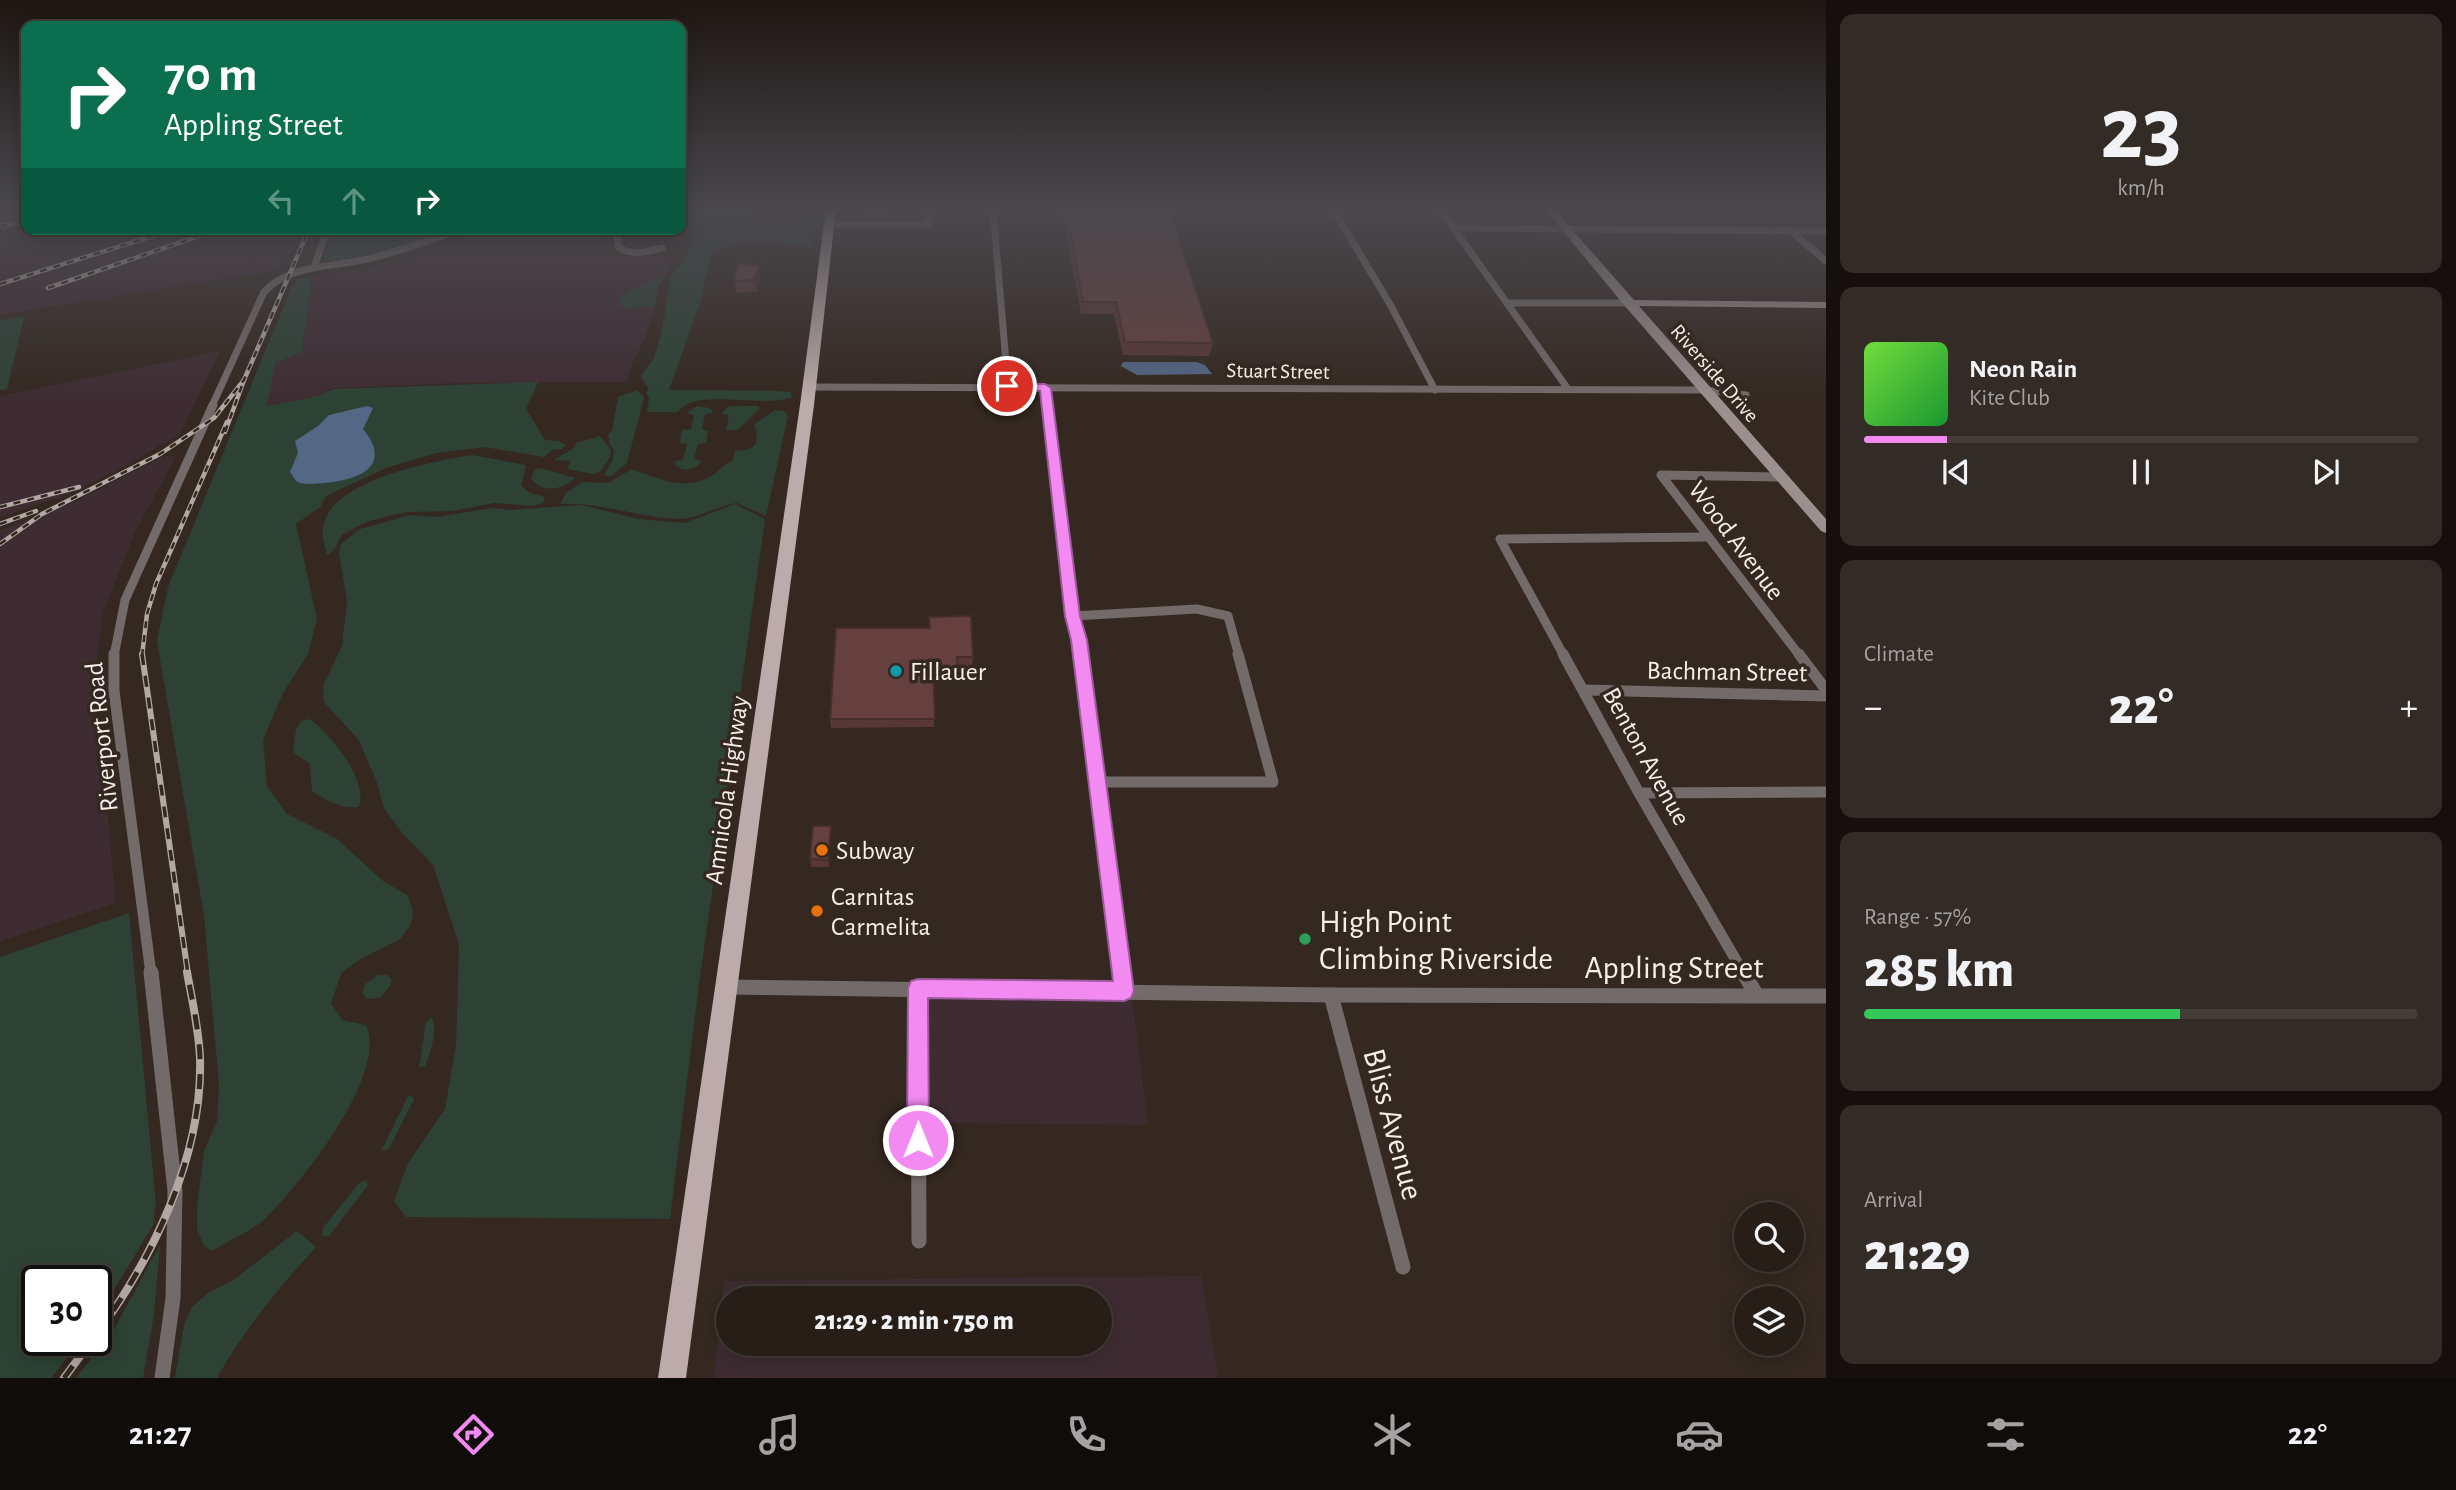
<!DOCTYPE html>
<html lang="en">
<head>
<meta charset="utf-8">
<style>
  :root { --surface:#271e18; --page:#332b25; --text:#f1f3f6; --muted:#a4a2a2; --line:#433c37; --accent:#f38af2 }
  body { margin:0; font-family:"Alegreya Sans",sans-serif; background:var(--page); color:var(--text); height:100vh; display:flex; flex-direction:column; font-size:26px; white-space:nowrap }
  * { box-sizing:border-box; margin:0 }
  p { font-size:23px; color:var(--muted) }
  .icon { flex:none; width:38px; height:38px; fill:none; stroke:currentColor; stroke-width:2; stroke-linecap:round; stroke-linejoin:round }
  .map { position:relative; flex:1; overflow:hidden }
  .details { display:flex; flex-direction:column; gap:14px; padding:14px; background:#15100d; width:630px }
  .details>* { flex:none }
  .hud { position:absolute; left:21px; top:21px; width:665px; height:214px; border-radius:14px; box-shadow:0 4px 18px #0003,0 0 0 2px var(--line); background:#0b6e4f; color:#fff; overflow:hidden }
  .tools { position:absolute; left:1734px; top:1202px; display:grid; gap:14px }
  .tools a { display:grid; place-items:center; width:70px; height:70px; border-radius:50%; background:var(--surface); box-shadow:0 4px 18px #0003,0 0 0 2px var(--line); font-size:35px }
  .speed { position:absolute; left:21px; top:1265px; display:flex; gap:14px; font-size:35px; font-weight:700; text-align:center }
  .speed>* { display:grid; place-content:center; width:91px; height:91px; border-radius:50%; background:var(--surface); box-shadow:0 4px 18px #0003,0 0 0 2px var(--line); line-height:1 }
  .speed .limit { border:4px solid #111; border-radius:10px; background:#fff; color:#111 }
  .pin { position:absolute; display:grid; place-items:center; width:60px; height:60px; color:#fff; margin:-30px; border:4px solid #fff; border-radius:50%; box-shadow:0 2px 7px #0007 }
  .me { position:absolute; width:77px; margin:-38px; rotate:0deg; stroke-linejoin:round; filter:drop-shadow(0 0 5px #0008) }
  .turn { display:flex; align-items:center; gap:24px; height:147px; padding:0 28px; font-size:32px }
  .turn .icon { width:91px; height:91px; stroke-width:2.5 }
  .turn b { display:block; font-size:49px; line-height:60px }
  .lanes { display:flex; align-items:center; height:66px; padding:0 28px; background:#0003; justify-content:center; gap:35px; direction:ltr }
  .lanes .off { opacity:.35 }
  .big { font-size:52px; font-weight:800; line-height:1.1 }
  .details .card { flex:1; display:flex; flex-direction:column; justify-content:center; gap:10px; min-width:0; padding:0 24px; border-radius:14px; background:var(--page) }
  .details .dial { align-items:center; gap:0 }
  .dial b { font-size:91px; line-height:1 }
  .song { display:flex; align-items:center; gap:21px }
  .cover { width:84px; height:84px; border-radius:10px; background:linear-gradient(135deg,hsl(100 70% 55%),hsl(130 70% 35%)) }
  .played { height:7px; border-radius:4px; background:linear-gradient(90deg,var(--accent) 15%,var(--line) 15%) }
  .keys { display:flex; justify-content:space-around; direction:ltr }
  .heat { display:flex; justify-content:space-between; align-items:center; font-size:38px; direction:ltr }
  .charge { height:10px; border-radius:5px; background:linear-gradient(90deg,#34c759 57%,var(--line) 0) }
  .trip { position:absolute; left:716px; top:1286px; width:396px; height:70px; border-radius:35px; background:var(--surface); box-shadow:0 4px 18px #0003,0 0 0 2px var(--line); font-weight:800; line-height:70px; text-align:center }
  .tab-bar { display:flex; height:112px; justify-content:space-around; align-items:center; background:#100c0a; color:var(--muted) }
  .tab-bar .icon { width:49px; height:49px }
  .tab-bar .on { color:var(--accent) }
  .tab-bar b { font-size:32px; color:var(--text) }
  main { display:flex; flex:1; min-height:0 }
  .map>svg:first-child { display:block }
  .industrial { fill:#3f2c33; fill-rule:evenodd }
  .green { fill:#2d4235 }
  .water { fill:#546785 }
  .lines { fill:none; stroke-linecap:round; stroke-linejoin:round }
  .street-far3 { stroke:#736b6a; stroke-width:7 }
  .street-far2 { stroke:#736b6a; stroke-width:9 }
  .street-far1 { stroke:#736b6a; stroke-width:11 }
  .street { stroke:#736b6a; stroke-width:15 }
  .secondary { fill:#9c8f8e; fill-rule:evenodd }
  .primary { fill:#bcabaa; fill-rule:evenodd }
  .rail-far2-casing { stroke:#b3a9a4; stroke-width:4.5 }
  .rail-far1-casing { stroke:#b3a9a4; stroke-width:6 }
  .rail-casing { stroke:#b3a9a4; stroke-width:8 }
  .rail-far2 { stroke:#342820; stroke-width:2.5; stroke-dasharray:7; stroke-linecap:butt }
  .rail-far1 { stroke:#342820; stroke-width:3.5; stroke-dasharray:11; stroke-linecap:butt }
  .rail { stroke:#342820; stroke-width:5; stroke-dasharray:15; stroke-linecap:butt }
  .wall { fill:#583735 }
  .shaded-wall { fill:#472d2b }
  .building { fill:#66403e; stroke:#472d2b; stroke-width:2 }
  .route { fill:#f38af2; stroke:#9e5a9d; stroke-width:2 }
  .culture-dot { fill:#0f9aa8; stroke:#342820; stroke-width:2.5 }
  .food-dot { fill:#e8710a; stroke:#342820; stroke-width:2.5 }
  .leisure-dot { fill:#2e9e5b; stroke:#342820; stroke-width:2.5 }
  .labels { text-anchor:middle; stroke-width:7; stroke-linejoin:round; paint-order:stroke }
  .far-street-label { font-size:21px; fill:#f8efeb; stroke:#342820 }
  .street-label { font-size:26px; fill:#f8efeb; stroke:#342820 }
  .poi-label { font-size:26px; fill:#f8efeb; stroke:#342820; text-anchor:start }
  .near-poi-label { font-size:32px; fill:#f8efeb; stroke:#342820; text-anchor:start }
  .near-street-label { font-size:32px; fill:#f8efeb; stroke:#342820 }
</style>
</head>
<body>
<main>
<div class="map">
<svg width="1826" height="1378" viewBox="0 0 1826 1378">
  <rect width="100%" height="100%" fill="#342820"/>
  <g class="industrial">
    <polygon points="0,209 26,209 26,226 0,230"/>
    <polygon points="26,229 304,229 280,270 0,315 0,232"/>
    <polygon points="492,229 602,229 603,256 675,256 657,289 655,306 645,338 631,366 627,382 463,383 333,388 318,396 266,406 275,363 302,352 312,276 376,267"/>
    <polygon points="220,351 180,434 118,470 69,494 0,517 0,396"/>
    <polygon points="176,456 134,534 103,613 94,675 116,903 0,941 0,530 74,502 162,457"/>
    <polygon points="926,997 1132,999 1148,1125 925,1123"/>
    <path d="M1201,1276L1218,1378H714L724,1281ZM1099,1298V1344H728V1298Z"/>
  </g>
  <g class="green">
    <path d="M697,209H751V225L755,227L817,223L812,249C781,240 739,235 711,254L701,300L669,390L779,391L790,392L792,397C765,409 694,387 678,412H647L649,398L646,392L649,390L641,376L654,358L662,331L671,276L684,260L692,244L688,236Z"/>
    <path d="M334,229H456C434,237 341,271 324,257Z"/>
    <polygon points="666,275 657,289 655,306 625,308 619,304 618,300 628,291"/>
    <path d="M312,276L302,352L275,363L267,406L318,396L333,389L538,382L526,409L545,440L559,441L566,445L562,449H554L544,457L484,447L436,453L386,468L326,496L320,507L296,524L317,619L308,654L283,693L263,740L267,786L287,814L337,839L383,881L407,895L413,911L411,925L399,940L361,959L342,972L331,1003L342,1020L366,1025C388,1075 302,1182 267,1217C253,1231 229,1240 212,1251L204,1246L197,1229V1206L204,1151L217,1121L219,1085L204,916L157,641L168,587L292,286L298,279Z"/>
    <polygon points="24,317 7,389 0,390 0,320"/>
    <polygon points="638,390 644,398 627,463 611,476 604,475 613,459 614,450 610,445 608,435 612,430 618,397"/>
    <path d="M697,406L710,408L713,412L705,415L702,429L708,431L706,443L698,444L694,459L702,461C696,470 684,472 676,466L675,461L683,460L687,444L680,443L682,430L691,429L694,415L687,413Z"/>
    <polygon points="730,406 757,406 760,408 738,430 726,430 729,415 722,414 722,412"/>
    <path d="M775,410L784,411L788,416L766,516L737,503C718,505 698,519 679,519C639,518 599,501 560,504L566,493L582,482L608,483L632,469C657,478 679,490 706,479C717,475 722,464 733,461L735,451L750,449L756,444L757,431L754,425Z"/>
    <polygon points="600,436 611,450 610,457 600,472 594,474 567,469 571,461 553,460 573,449 576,443"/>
    <path d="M472,455L526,465L521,485L528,492L545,497L543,503L532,506L494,503L452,511L407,512L388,516L366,522L342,535L334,550L327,555C324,543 321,534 324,523C335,479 435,461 472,455Z"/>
    <path d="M539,468L575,478C563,490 541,494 531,478L535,469Z"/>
    <polygon points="735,504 765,519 699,984 670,1219 406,1217 394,1201 408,1163 445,1109 456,1045 459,944 433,865 403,834 384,808 376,780 358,739 324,702 323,686 342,646 347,601 339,553 341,544 360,529 410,515 437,517 492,508 510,510 582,505 639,519 684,523"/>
    <path d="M309,719C329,731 371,784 358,807C342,809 325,800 312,791L310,764L293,752L296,729L301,721Z"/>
    <polygon points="129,913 156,1204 153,1225 96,1320 96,1281 37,1281 37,1340 80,1341 51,1378 0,1378 0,957"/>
    <polygon points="378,975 387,975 391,979 391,985 380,998 367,999 363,994 364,985"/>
    <path d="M432,1018C438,1030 430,1054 425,1066L419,1068L426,1022Z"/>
    <polygon points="408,1096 412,1096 414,1099 389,1149 381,1151"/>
    <polygon points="366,1180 368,1185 329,1236 322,1236 323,1228 359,1183"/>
    <path d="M297,1231L316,1247C278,1289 244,1329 217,1378H175L184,1325L192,1307L208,1293L232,1281Z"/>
    <polygon points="160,1245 154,1314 143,1378 76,1378 114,1329"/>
  </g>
  <g class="water">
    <polygon points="1123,362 1197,362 1205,365 1212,374 1137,375 1121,366"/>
    <path d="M367,406L373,408L363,429C394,467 358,480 324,483C315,483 304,486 296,481C295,480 291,473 290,472L298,453L295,441L318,426L329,415Z"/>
  </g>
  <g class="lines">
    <g class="street-far3">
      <polyline points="993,209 1008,386"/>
      <polyline points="1333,209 1391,306 1435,390"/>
      <polyline points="1440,209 1568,389"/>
      <polyline points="828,225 929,225 928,209"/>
      <polyline points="1453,228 1826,231"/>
      <path d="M617,229L618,247C632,257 647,251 662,248"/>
      <polyline points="1791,231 1826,261"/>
      <polyline points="314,268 327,229"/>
      <polyline points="1507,303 1628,303"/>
      <polyline points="809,387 1706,390 1746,395"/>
      <polyline points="1045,388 1047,406"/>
      <path d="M212,406L264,292C291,262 339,268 376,257C406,249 436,238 465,229"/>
    </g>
    <g class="street-far2">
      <polyline points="1047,405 1073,616 1081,656"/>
      <polyline points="1779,477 1661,475 1800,656"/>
      <polyline points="1073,616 1197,609 1228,616 1239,656"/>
      <polyline points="114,656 125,600 213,405"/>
      <polyline points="1564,656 1500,539 1708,537"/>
    </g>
    <g class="street-far1">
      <polyline points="114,654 114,691 151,974"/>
      <polyline points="1081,654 1122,974"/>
      <polyline points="1563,654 1639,793 1744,974"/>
      <polyline points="1799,654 1826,690"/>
      <polyline points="1585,690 1826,696"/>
      <polyline points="1096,782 1273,782 1238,654"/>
      <polyline points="1639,793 1826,792"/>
    </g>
    <g class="street">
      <polyline points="151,972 175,1191 173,1298 162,1378"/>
      <polyline points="1122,972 1124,991"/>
      <polyline points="1743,972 1756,994"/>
      <polyline points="724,987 1331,995 1826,996"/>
      <polyline points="918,988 919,1241"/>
      <polyline points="1331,995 1403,1267"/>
    </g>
    <polygon class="secondary" points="1545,209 1554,209 1634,300 1826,302 1826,308 1639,306 1826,519 1826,533 1821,531 1624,305"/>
    <polygon class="primary" points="826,209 836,209 814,405 686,1378 658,1378 800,405"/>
    <defs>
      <g id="rail-far2">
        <polyline points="0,226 26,222"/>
        <polyline points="0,284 175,229"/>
        <polyline points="48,288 219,229"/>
        <polyline points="225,432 244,380"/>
        <polyline points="0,507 79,487"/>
        <polyline points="0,524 36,511"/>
        <polyline points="0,544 42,514 160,454 214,418 244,380 309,229"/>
        <polyline points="142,656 147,614 156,584 227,422"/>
      </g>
      <polyline id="rail-far1" points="142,654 188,974"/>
      <g id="rail">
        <path d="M96,1335C153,1258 203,1156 200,1058C199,1030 192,1000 187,972"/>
        <polyline points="64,1378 92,1340"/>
      </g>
    </defs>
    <use href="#rail-far2" class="rail-far2-casing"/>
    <use href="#rail-far1" class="rail-far1-casing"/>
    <use href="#rail" class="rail-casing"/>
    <use href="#rail-far2" class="rail-far2"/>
    <use href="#rail-far1" class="rail-far1"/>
    <use href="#rail" class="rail"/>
  </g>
  <g class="wall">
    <polygon points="869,209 886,209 885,219 869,219"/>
    <polygon points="1062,209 1169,209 1213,343 1209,356 1123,355 1114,314 1081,314"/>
    <polygon points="758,265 760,277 757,292 736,293 734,281"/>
    <polygon points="836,628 973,657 972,666 958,666 957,676 934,677 934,727 831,728 830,719"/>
    <polygon points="831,826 831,833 829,867 811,867 810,859"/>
  </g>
  <g class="shaded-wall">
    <polygon points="758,265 760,277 757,292 755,280"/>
    <polygon points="831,826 831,833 829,867 828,860"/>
  </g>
  <g class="building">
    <rect x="869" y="209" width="16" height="2"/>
    <polygon points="1066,209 1169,209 1213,343 1125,342 1116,302 1083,302"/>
    <polygon points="738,264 758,265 755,280 734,281"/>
    <polygon points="971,616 973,657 957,657 958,668 933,668 935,719 830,719 836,628 930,628 929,617"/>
    <polygon points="813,826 831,826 828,860 810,859"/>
  </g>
  <linearGradient id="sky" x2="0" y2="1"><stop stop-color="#1d1612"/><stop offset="0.52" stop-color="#4a484e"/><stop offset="1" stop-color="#4a484e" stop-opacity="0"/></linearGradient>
  <rect width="1826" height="402" fill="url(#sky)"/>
  <polygon class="route" points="1007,383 1045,384 1051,388 1080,616 1087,640 1134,991 1131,998 1124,1001 928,998 929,1140 926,1148 918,1151 911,1148 907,1140 908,988 911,981 918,979 1113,981 1071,640 1065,616 1040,391 1003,389 1003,384"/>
  <circle class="culture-dot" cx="896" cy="671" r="7"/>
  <g class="food-dot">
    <circle cx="822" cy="850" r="7"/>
    <circle cx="817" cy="911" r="7"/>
  </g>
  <circle class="leisure-dot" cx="1305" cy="939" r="7"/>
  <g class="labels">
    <g class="far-street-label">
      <text transform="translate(1278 371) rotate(1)" y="7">Stuart Street</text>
      <text transform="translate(1715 373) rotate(49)" y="7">Riverside Drive</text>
    </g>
    <g class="street-label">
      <text transform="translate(1737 540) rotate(53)" y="9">Wood Avenue</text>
      <text transform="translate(1727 671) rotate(1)" y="9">Bachman Street</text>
      <text transform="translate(101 737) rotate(-96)" y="9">Riverport Road</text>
      <text transform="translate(1647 756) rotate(61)" y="9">Benton Avenue</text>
      <text transform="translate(726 790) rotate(-82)" y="9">Amnicola Highway</text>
    </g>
    <g class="poi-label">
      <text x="910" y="680">Fillauer</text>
      <text x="836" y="859">Subway</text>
      <text x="831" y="905">Carnitas<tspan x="831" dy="30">Carmelita</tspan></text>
    </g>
    <g class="near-poi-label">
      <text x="1319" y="932">High Point<tspan x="1319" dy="37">Climbing Riverside</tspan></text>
    </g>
    <g class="near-street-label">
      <text x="1674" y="978">Appling Street</text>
      <text transform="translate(1394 1124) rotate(75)" y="11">Bliss Avenue</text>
    </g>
  </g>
</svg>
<div class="tools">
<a><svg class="icon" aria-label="search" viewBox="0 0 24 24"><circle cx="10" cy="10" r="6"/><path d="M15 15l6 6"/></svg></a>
<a><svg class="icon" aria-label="layers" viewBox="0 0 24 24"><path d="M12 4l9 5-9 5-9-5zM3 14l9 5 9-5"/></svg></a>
</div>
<div class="speed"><div class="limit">30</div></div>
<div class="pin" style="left:1007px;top:386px;background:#d93025"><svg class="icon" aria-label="arrive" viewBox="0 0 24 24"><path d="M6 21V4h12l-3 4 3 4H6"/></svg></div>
<svg class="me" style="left:918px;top:1140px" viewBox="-20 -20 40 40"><circle r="17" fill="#f38af2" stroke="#fff" stroke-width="3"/><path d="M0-11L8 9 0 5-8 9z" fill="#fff"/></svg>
<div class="trip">21:29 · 2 min · 750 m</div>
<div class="hud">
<div class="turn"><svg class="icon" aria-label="right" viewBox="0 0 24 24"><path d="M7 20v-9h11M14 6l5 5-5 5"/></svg><div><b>70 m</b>Appling Street</div></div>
<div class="lanes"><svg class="icon off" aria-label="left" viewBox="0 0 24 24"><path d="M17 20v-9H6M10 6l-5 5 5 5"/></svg><svg class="icon off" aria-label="ahead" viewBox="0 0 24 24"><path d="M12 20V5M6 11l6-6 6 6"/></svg><svg class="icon" aria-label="right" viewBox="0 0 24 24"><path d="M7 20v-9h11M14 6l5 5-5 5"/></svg></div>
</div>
</div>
<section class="details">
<div class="card dial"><b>23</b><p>km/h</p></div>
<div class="card">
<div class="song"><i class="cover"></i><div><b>Neon Rain</b><p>Kite Club</p></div></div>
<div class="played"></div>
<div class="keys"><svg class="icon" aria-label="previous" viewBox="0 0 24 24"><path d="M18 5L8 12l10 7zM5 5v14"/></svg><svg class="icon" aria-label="pause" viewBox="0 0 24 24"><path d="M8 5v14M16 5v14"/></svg><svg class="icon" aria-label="next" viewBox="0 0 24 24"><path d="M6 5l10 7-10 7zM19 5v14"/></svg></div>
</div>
<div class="card"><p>Climate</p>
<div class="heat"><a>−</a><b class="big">22°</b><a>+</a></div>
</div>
<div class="card"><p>Range · 57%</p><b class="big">285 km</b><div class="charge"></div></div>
<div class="card"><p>Arrival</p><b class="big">21:29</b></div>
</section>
</main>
<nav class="tab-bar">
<b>21:27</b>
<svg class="icon on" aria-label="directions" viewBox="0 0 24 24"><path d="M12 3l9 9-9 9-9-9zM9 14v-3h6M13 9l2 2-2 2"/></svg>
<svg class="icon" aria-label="music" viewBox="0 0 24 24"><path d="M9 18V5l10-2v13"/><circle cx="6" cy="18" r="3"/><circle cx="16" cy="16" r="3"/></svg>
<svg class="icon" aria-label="phone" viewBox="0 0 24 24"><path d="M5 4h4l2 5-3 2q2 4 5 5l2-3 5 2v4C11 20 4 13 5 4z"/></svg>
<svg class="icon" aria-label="climate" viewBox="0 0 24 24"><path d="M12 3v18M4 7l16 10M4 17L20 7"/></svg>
<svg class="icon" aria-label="car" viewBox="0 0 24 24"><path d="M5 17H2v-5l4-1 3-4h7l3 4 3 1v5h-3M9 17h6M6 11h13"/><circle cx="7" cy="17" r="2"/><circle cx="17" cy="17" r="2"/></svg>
<svg class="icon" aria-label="filters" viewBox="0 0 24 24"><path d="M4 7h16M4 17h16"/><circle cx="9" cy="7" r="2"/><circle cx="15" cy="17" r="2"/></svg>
<b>22°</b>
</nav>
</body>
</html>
